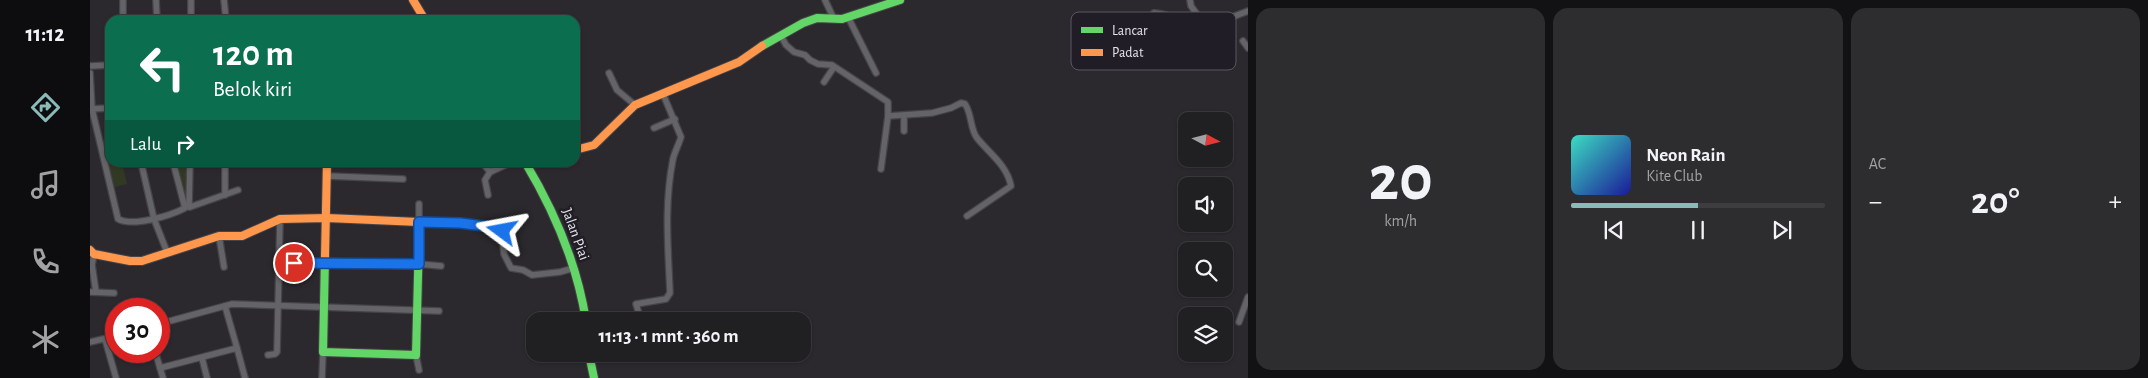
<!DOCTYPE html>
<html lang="id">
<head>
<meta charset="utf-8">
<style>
  :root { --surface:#201f22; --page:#2d2c2f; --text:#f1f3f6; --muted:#a2a2a5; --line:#3d3d40; --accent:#8bbbb9 }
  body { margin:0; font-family:"Alegreya Sans",sans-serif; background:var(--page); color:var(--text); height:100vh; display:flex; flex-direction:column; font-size:19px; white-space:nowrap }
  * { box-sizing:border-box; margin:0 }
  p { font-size:16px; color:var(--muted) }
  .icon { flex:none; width:28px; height:28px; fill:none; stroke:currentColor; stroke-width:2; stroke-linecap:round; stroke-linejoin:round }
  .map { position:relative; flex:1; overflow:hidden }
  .panel { display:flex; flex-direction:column; gap:8px; padding:8px; background:#121113; width:900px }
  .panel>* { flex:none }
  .banner { position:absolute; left:15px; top:15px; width:475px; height:152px; border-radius:15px; box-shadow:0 1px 4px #0004,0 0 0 1px var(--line); background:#0b6e4f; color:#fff; overflow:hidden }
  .needle { width:32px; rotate:97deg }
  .fabs { position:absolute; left:1088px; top:112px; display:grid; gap:10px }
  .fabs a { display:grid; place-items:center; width:55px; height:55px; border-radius:10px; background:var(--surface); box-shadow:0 1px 4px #0004,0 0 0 1px var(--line); font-size:25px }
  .speed { position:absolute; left:15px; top:298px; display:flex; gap:10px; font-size:25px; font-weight:700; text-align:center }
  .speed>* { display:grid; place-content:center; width:65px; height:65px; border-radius:50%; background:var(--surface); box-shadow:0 1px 4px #0004,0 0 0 1px var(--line); line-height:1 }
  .speed .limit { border:8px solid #d22; background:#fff; color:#111 }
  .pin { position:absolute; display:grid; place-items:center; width:42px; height:42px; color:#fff; margin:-21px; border:2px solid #fff; border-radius:50%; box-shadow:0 1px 5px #0007 }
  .me { position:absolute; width:55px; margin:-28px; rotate:283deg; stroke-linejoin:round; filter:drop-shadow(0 0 4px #0008) }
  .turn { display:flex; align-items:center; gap:18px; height:105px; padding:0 25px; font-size:22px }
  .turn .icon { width:65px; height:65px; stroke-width:2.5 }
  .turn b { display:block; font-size:35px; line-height:42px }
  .then { display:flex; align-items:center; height:48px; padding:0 25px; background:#0003; gap:10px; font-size:19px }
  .big { font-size:38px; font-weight:600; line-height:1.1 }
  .panel .widget { flex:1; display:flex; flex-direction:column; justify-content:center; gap:8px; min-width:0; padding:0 18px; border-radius:15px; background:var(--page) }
  .panel .dial { align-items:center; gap:0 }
  .dial b { font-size:65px; line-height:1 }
  .song { display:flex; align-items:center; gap:15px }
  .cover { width:60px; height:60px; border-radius:8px; background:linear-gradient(135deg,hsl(170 70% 55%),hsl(240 70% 35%)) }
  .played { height:5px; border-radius:2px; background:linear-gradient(90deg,var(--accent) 50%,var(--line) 50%) }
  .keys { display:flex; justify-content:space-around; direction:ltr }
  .heat { display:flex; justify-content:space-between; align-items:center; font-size:28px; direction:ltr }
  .panel .tiles { flex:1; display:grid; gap:8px; grid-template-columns:repeat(3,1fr) }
  .trip { position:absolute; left:436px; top:312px; width:285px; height:50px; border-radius:15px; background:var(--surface); box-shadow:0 1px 4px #0004,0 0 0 1px var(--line); font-weight:600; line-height:50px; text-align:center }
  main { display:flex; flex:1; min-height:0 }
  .tabs { display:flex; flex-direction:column; width:90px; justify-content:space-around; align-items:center; background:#0d0c0e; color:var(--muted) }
  .tabs .icon { width:35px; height:35px }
  .tabs .selected { color:var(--accent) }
  .tabs b { font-size:22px; color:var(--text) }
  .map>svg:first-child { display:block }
  .green { fill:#313924 }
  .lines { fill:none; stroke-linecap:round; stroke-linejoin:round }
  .street-casing { stroke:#464448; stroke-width:8 }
  .fast-casing { stroke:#464448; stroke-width:10 }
  .slow-casing { stroke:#464448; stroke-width:10 }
  .street { stroke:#646367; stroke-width:5.5 }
  .fast { stroke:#63d668; stroke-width:8 }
  .slow { stroke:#ff974d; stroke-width:8 }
  .route-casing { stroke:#114b97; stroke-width:12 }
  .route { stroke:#1a73e8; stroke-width:9 }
  .labels { text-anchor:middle; stroke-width:5; stroke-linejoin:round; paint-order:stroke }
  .street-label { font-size:15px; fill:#e4e2e8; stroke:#201d26 }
  .key { fill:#201d26; stroke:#5b5860; stroke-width:1 }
  .key-label { font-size:14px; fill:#e4e2e8 }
</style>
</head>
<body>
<main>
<nav class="tabs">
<b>11:12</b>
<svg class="icon selected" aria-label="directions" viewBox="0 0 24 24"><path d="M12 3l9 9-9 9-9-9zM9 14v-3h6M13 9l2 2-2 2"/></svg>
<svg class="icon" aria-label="music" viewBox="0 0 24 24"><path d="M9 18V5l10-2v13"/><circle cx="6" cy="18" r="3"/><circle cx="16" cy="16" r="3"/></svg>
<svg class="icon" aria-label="phone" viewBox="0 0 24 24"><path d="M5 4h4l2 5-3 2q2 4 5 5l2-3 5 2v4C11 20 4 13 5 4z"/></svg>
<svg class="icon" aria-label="climate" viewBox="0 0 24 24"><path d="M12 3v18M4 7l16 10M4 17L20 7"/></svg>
</nav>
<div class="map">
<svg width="1158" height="378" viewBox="0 0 1158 378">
  <rect width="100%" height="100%" fill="#2b292d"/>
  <g class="green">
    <polygon points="20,139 20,162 32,163 37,184 24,187 13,140"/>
    <polygon points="85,163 99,163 99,205 92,209"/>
  </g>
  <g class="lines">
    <defs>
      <g id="street">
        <polyline points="33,0 33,20"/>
        <polyline points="66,0 67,20"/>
        <polyline points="101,0 101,20"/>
        <polyline points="134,0 136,20"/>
        <polyline points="735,0 744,19"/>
        <polyline points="1100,0 1101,6 1109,17 1113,34"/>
        <path d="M1064,13C1087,15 1085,21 1096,38L1102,41L1113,34L1126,30L1137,19L1158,11"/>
        <polyline points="758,17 786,73"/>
        <polyline points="691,36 696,45 704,52 715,55 720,60 728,64 742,65 798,102 798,116 791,169"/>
        <polyline points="1153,41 1158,48"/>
        <polyline points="0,66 20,65"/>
        <path d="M0,73L2,109L28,219C43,227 80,216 95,208L83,162"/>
        <polyline points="519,73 527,90 545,105"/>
        <polyline points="734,82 744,67"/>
        <polyline points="0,109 20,108"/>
        <path d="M798,116L842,113L861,108L871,103L875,104C882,114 880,129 887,138C899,153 917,165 921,186L877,216"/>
        <polyline points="814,116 814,131"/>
        <polyline points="564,128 585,119"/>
        <polyline points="51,162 64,219 77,252"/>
        <polyline points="135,162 135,195"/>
        <polyline points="392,162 400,172 395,180 398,195"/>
        <polyline points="400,172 422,162"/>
        <polyline points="237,176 313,179"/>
        <polyline points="329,204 329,222 370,223 411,229 414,254 421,268 433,270 442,275 470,272 484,268"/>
        <polyline points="99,207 100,162"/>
        <polyline points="100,207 148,190"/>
        <polyline points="190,219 189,263 329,264 351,266"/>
        <polyline points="129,236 134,267"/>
        <polyline points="4,254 2,265 6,292"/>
        <polyline points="0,292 24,293"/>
        <path d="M550,317L546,304L576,299L580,293C578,247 574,204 583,159C585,151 589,144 591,137L573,94"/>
        <polyline points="1149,322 1158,297"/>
        <polyline points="69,324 142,304 349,311"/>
        <polyline points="15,339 26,378"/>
        <polyline points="0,342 26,336"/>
        <polyline points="147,348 155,378"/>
        <polyline points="65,351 73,378"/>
        <polyline points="178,355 185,354 187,352 189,263"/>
        <polyline points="326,355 329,370"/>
        <polyline points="112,358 117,378"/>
        <polyline points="70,368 147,348 135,306"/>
        <polyline points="232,378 233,352"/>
      </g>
      <g id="fast">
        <polyline points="672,46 713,23 727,18 752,19 810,0"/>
        <path d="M435,162C465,212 487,263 496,321"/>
        <polyline points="235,257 233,352 326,355 329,237"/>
        <polyline points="499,354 504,378"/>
      </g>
      <g id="slow">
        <polyline points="323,0 335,20"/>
        <polyline points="485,150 504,145 545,105 649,62 672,46"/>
        <polyline points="0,250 4,254 40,261 52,261 129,236 152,236 190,219 237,218 329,222 329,237"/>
        <polyline points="235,257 237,162"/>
      </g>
    </defs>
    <use href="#street" class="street-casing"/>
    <use href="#fast" class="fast-casing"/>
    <use href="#slow" class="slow-casing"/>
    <use href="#street" class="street"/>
    <use href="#fast" class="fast"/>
    <use href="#slow" class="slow"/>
  </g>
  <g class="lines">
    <defs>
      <polyline id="route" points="204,263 329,264 329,222 370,223 410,228 412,231"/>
    </defs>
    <use href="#route" class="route-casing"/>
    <use href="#route" class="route"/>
  </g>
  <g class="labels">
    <g class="street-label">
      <text transform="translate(486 234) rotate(70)" y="5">Jalan Piai</text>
    </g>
  </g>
  <rect x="981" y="12" width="165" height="58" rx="8" class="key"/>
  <rect x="991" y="27" width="22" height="6" fill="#63d668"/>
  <rect x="991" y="49" width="22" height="7" fill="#ff974d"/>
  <g class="key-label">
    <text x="1022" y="35">Lancar</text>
    <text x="1022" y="57">Padat</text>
  </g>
</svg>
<div class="fabs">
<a><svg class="needle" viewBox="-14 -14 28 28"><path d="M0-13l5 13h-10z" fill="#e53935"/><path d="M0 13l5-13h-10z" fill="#a2a2a5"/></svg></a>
<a><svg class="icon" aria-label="sound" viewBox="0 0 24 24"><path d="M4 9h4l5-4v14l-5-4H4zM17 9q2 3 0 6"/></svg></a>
<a><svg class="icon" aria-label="search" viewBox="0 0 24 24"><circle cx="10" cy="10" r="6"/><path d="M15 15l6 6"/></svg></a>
<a><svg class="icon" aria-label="layers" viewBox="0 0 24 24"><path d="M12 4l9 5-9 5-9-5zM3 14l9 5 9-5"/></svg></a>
</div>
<div class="speed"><div class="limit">30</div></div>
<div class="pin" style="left:204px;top:263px;background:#d93025"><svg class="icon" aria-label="arrive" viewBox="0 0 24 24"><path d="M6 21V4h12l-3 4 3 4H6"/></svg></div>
<svg class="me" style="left:412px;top:231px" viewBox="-20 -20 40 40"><path d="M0-17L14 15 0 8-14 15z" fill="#1a73e8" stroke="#fff" stroke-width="4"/></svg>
<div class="trip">11:13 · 1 mnt · 360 m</div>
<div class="banner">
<div class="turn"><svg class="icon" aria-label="left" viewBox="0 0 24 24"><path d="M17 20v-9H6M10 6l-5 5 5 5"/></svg><div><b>120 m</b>Belok kiri</div></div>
<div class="then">Lalu<svg class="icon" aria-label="right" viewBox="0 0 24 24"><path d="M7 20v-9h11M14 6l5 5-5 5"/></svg></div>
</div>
</div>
<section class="panel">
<div class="tiles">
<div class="widget dial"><b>20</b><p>km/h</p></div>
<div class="widget">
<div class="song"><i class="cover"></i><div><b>Neon Rain</b><p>Kite Club</p></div></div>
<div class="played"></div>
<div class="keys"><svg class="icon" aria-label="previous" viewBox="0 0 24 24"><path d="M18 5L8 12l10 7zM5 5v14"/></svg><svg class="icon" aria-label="pause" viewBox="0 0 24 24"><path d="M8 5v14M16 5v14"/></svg><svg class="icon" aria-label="next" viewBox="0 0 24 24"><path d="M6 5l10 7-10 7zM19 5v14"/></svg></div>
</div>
<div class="widget"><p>AC</p>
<div class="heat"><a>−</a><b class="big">20°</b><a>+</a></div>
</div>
</div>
</section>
</main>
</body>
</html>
